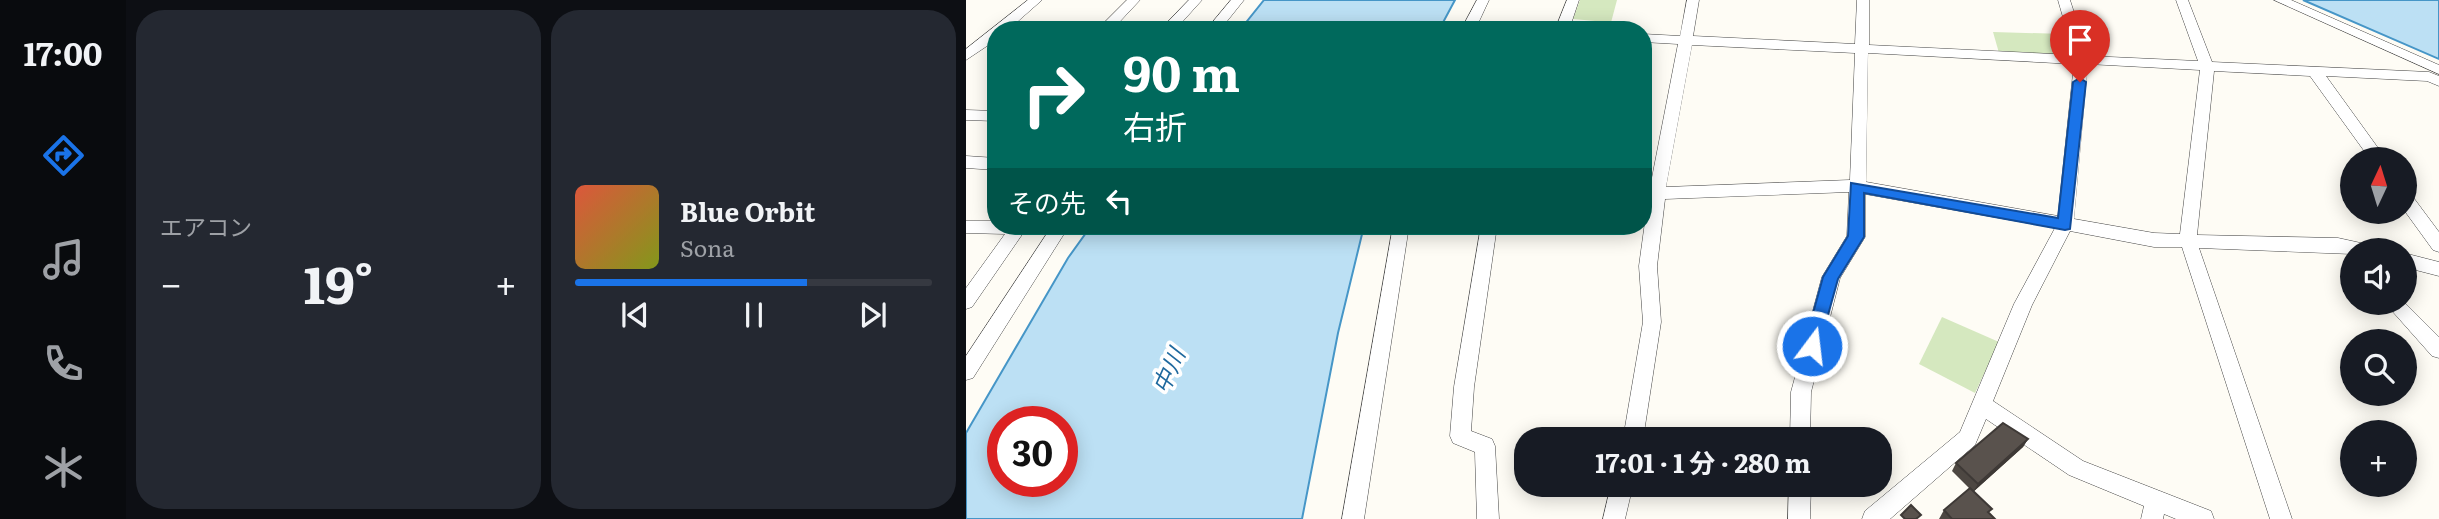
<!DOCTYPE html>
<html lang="ja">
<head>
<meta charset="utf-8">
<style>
  :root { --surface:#171b24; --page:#242831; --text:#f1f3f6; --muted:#9ea1a6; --line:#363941; --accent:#1a73e8 }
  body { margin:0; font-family:Literata,"Noto Sans JP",serif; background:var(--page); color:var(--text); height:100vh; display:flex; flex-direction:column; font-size:26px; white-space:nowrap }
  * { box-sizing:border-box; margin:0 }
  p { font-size:23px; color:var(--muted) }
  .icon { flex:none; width:38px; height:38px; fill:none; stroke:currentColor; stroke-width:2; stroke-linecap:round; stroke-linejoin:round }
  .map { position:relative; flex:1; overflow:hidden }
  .side { display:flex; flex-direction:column; gap:10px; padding:10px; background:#0d0f14; width:840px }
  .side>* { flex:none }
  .banner { position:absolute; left:21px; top:21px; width:665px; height:214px; border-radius:28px; box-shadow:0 4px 18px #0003; background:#00695c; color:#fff; overflow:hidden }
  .needle { width:46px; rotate:4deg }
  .controls { position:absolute; left:1374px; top:147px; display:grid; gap:14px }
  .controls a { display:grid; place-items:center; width:77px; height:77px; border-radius:50%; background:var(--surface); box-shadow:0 4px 18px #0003; font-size:35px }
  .speed { position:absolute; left:21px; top:406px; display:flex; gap:14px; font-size:35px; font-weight:700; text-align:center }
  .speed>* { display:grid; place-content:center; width:91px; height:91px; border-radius:50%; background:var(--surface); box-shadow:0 4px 18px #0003; line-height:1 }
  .speed .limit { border:10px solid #d22; background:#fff; color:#111 }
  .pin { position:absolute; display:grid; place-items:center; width:60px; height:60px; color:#fff; margin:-72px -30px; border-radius:50% 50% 50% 0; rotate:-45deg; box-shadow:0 0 7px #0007 }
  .pin .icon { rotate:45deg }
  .me { position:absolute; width:77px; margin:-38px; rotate:15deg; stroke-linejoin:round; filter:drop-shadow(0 0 5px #0008) }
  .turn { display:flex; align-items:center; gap:24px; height:147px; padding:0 21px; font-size:32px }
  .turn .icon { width:91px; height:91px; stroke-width:2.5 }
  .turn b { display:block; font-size:49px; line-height:60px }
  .then { display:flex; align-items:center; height:66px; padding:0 21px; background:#0003; gap:14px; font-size:26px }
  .big { font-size:52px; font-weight:700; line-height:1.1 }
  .side .widget { flex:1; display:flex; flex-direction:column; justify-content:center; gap:10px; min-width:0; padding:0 24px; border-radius:28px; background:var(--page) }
  .song { display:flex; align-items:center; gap:21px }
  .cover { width:84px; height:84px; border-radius:10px; background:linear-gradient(135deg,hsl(10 70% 55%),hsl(70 70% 35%)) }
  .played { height:7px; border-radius:4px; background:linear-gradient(90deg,var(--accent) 65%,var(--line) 65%) }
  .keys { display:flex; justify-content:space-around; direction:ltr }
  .heat { display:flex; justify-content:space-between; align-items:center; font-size:38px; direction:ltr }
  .side .tiles { flex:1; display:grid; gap:10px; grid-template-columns:repeat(2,1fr) }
  .trip { position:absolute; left:548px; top:427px; width:378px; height:70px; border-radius:28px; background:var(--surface); box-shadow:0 4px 18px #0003; font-weight:700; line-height:70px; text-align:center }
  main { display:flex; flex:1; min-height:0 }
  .menu { display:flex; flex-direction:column; width:126px; justify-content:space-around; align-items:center; background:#090b0e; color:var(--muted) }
  .menu .icon { width:49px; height:49px }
  .menu .selected { color:var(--accent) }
  .menu b { font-size:32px; color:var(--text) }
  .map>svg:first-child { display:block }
  .green { fill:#d5e8bf }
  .water { fill:#bce0f4; stroke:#4696c7; stroke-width:2; fill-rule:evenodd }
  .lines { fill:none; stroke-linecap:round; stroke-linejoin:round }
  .minor-casing { stroke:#444; stroke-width:1 }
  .minor { fill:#fff; fill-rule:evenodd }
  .wall { fill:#4d4742 }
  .shaded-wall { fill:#3e3936 }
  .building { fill:#59524d; stroke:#3e3936; stroke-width:2 }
  .route { fill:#1a73e8; stroke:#114b97; stroke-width:2 }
  .labels { text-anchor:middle; stroke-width:7; stroke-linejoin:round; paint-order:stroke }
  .water-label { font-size:23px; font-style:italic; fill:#1f699e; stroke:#fff }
</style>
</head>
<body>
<main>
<nav class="menu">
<b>17:00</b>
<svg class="icon selected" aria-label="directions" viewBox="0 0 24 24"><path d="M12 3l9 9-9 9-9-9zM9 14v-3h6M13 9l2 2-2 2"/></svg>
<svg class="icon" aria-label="music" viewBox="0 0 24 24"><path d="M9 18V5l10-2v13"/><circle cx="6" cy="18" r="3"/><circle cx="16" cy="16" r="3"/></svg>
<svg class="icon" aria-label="phone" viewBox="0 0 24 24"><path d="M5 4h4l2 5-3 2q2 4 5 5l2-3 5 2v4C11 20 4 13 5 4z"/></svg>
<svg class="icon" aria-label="climate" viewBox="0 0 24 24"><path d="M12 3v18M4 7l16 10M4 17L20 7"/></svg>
</nav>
<section class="side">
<div class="tiles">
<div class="widget"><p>エアコン</p>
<div class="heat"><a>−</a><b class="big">19°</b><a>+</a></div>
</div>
<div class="widget">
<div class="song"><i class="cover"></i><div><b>Blue Orbit</b><p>Sona</p></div></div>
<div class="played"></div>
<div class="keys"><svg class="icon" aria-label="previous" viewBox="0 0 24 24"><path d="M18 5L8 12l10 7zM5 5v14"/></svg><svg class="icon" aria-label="pause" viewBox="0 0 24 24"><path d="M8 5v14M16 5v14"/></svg><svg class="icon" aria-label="next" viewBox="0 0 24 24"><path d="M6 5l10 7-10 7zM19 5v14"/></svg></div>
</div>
</div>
</section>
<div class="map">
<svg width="1473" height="519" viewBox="0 0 1473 519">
  <rect width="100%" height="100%" fill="#fefcf5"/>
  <g class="green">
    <polygon points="614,0 651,0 643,30 627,30 629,21 607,19"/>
    <polygon points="1027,32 1099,34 1106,57 1033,53"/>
    <polygon points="976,317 1033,342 1009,393 953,364"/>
  </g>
  <g class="water">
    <polygon points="298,0 489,0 473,30 274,30"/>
    <polygon points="1337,0 1473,0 1473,59"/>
    <path d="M125,226H398L372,333L336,519H0V433L102,258ZM37,422H96V481H37Z"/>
  </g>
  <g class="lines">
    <defs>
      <g id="minor">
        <polygon points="62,0 76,0 42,30 30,30 30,40 0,60 0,49"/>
        <polygon points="161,0 174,0 146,30 131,30"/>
        <polygon points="223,0 236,0 209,30 194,30"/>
        <polygon points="265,0 278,0 254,30 240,30"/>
        <polygon points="511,0 523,0 509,30 495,30"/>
        <polygon points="601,0 613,0 603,30 589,30"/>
        <path d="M721,0H733L727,36L889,44L891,0H903V45L1108,55L1092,0H1104L1122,56L1232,61L1210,0H1222L1246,62L1463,72L1473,76V86L1461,81L1360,76L1420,159H1404L1344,76L1248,71L1231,235L1372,238L1404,245L1407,250H1386V254L1233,248L1326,519H1304L1216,247H1188L1104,231L1066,305L1027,401L1117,461L1245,511L1248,519H1210L1198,514L1197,519H1175L1178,506L1103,475L1020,419L1009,445L924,519H896L899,511L994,432L1048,304L1089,228L899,194V237L874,278L845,392L844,439H824L825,392L856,277L881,236L883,192L699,199L691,266L695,322L677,439H657L677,322L673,266L682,200H677V188H684L712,44L677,42V34L714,36ZM726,45L889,53L884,180L700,187ZM902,53L1108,64L1092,216L900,182ZM1122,64L1234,70L1214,234L1188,233L1108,219Z"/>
        <polygon points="1308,0 1325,0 1473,65 1473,74"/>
        <polygon points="525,25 536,27 538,30 518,29"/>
        <polygon points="0,110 30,111 30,121 0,120"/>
        <polygon points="0,156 30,158 30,170 0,168"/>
        <polygon points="1438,191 1444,193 1473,232 1473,252 1467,250 1438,210"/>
        <polygon points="0,221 30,221 30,226 62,226 6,307 0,309 0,288 39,234 0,233"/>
        <polygon points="86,226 103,226 7,378 0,380 0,356"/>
        <polygon points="427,226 443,226 398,519 376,519"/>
        <polygon points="515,226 531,226 508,387 505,431 526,439 529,446 533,519 511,519 509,452 487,443 484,436 488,387"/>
        <polygon points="1438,253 1473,262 1473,276 1438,267"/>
        <polygon points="1438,302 1473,337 1473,358 1466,356 1419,303"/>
        <polygon points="645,485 667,485 659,519 637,519"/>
        <polygon points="823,485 845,485 844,519 822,519"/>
      </g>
    </defs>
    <use href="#minor" class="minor-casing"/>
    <use href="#minor" class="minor"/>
  </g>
  <g class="wall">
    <polygon points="1062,439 1057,447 1007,492 986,471 990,463"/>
    <polygon points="978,510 1023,513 1029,519 973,519"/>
  </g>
  <polygon class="shaded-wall" points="1062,439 1057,447 1007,492 1012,484"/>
  <g class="building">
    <polygon points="1037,423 1062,439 1012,484 990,463"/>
    <polygon points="1004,488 1026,509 1022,512 1029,519 986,519 978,510"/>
    <polygon points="945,505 955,515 950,519 939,519 935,515"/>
  </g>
  <polygon class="route" points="1114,78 1120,82 1104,229 1099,230 898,193 898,237 872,279 852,351 840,351 838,346 857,277 882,236 885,183 1092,218 1107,82"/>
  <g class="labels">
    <g class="water-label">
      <text transform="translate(203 371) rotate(-66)" y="8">中川</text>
    </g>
  </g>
</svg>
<div class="controls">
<a><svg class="needle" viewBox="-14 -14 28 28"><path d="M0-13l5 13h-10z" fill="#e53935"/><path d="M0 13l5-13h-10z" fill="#9ea1a6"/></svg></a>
<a><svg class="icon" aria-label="sound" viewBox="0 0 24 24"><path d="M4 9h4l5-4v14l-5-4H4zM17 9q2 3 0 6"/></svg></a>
<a><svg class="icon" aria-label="search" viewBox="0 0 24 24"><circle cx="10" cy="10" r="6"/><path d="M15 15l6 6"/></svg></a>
<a>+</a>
</div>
<div class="speed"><div class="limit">30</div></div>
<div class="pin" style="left:1114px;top:82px;background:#d93025"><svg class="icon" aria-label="arrive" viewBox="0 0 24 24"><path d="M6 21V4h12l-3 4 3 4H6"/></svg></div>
<svg class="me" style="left:846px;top:346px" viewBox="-20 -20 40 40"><circle r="17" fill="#1a73e8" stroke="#fff" stroke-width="3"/><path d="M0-11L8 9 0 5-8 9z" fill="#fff"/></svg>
<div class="trip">17:01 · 1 分 · 280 m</div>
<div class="banner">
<div class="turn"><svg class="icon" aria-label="right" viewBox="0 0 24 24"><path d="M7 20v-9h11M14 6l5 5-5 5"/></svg><div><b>90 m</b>右折</div></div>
<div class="then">その先<svg class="icon" aria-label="left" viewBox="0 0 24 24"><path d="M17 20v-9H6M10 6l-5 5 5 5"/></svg></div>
</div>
</div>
</main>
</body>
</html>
